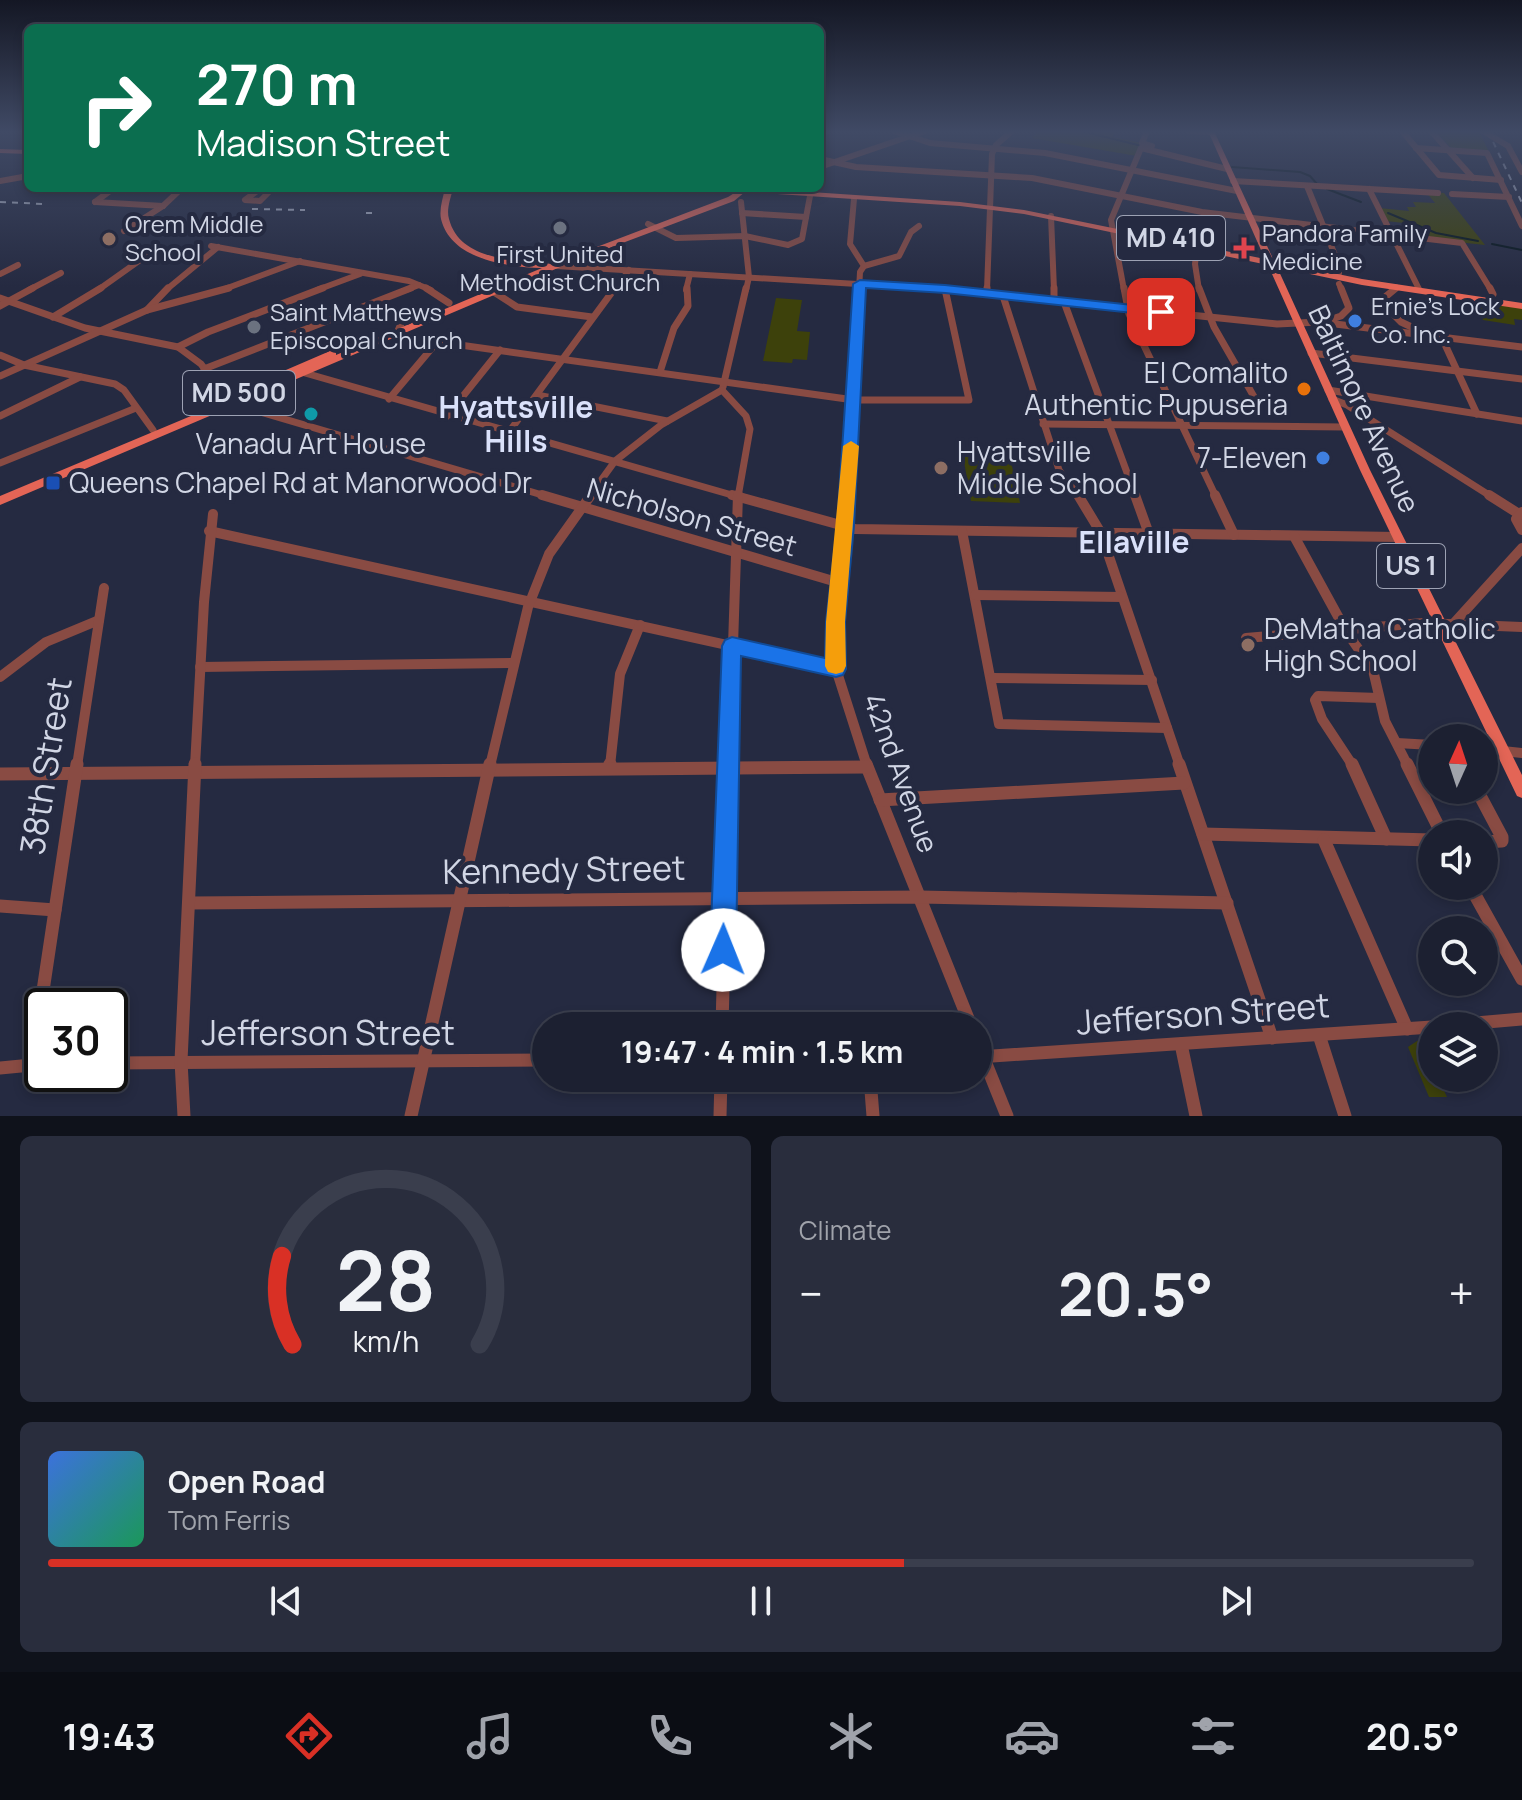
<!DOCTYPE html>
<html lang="en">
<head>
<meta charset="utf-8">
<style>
  :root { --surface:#1c2031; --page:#292d3d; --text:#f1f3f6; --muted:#a0a3ab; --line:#3a3e4d; --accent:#d93025 }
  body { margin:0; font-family:Manrope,sans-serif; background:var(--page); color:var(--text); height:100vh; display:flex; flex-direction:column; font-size:30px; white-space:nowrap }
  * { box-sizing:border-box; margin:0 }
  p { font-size:26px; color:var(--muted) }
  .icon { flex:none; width:44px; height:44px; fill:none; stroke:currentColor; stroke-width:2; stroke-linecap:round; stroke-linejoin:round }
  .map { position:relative; height:1116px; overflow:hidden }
  .sheet { display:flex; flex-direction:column; gap:20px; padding:20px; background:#0f121b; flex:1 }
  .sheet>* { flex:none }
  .hud { position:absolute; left:24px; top:24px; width:800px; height:168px; border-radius:12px; box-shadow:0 4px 12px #0003,0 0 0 2px var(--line); background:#0b6e4f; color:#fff; overflow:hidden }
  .needle { width:52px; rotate:3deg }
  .buttons { position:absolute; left:1418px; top:724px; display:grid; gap:16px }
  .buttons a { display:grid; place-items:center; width:80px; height:80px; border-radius:50%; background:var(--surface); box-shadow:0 4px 12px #0003,0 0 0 2px var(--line); font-size:40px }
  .speed { position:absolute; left:24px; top:988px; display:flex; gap:16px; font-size:40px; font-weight:700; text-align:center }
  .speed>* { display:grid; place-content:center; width:104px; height:104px; border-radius:50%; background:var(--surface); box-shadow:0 4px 12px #0003,0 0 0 2px var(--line); line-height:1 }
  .speed .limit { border:4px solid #111; border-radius:12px; background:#fff; color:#111 }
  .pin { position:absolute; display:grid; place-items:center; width:68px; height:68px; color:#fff; margin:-34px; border-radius:16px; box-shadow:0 4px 12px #0006 }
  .me { position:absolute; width:88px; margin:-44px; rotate:1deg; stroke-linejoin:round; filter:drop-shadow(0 0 6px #0008) }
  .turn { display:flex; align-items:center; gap:28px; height:168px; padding:0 40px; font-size:36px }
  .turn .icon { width:104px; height:104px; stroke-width:2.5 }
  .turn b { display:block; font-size:56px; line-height:68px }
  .big { font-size:60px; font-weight:700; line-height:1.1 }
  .sheet .tile { flex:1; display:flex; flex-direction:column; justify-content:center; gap:12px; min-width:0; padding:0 28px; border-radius:12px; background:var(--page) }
  .sheet .dial { align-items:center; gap:0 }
  .dial svg { height:208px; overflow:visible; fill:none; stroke:var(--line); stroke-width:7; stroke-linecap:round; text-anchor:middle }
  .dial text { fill:var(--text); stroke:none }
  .song { display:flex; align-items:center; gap:24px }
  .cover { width:96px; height:96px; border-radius:12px; background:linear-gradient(135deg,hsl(220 70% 55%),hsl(150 70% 35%)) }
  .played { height:8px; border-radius:4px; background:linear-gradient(90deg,var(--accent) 60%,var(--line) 60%) }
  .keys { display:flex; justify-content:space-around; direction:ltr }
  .heat { display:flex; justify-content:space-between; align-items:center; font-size:44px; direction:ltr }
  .sheet .tiles { flex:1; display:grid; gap:20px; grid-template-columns:1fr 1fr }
  .tile:last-child { grid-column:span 2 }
  .trip { position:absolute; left:532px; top:1012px; width:460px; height:80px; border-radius:40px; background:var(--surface); box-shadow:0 4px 12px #0003,0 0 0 2px var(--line); font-weight:700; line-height:80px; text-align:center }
  .menu { display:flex; height:128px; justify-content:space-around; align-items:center; background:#0b0d14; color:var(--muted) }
  .menu .icon { width:56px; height:56px }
  .menu .active { color:var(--accent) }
  .menu b { font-size:36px; color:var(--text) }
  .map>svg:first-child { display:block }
  .green { fill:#3d410b }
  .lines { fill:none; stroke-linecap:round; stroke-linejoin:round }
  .stream { stroke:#07161d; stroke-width:2 }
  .minor-far3 { stroke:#894b43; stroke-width:6 }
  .minor-far2 { stroke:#894b43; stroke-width:7 }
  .minor-far1 { stroke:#894b43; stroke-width:10 }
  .minor { stroke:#894b43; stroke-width:13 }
  .major { fill:#e36556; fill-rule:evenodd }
  .rail { stroke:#afb4c5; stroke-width:2; stroke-dasharray:6 6; stroke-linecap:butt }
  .minor-bridge { stroke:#894b43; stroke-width:6 }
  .route { fill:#1a73e8; stroke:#114b97; stroke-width:2 }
  .slow { fill:#f59e0b }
  .worship-dot { fill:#6b7280; stroke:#252a41; stroke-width:3 }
  .education-dot { fill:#8d6e63; stroke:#252a41; stroke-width:3 }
  .health-dot { fill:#e0444e; stroke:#252a41; stroke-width:3 }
  .shop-dot { fill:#3f7fe0; stroke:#252a41; stroke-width:3 }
  .food-dot { fill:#e8710a; stroke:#252a41; stroke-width:3 }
  .culture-dot { fill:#0f9aa8; stroke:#252a41; stroke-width:3 }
  .transit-dot { fill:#1a4fb4; stroke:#252a41; stroke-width:3 }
  .labels { text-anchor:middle; stroke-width:8; stroke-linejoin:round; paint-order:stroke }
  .far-poi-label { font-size:24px; fill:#d1d6e5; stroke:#252a41; text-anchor:start }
  .shield { fill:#252a41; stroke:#9da2b4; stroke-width:2 }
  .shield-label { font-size:26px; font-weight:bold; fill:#d1d6e5 }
  .poi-label { font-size:28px; fill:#d1d6e5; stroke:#252a41; text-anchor:start }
  .street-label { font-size:28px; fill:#d1d6e5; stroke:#252a41 }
  .neighbourhood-label { font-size:30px; font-weight:bold; fill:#dae1fa; stroke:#252a41 }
  .near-street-label { font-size:34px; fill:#d1d6e5; stroke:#252a41 }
</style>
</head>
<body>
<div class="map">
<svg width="1522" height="1116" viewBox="0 0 1522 1116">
  <rect width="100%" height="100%" fill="#252a41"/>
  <g class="green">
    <polygon points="1029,131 1116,131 1112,137 1142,143 1137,156 1032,138 1037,133"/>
    <polygon points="1436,131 1479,131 1488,150 1452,149"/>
    <polygon points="1426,192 1444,193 1485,245 1411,237 1404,223 1386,221 1379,208 1409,211 1407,207 1416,207 1413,202 1435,203"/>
    <polygon points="776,298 802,300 797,331 810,332 807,360 793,359 792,363 763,361"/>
    <polygon points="1475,302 1522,308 1522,320 1514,319 1515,325 1483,320"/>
    <polygon points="963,456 1010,457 1020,503 971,501"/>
    <polygon points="1420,1039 1432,1065 1432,1078 1438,1078 1447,1097 1429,1097 1408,1047"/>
  </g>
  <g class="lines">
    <g class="stream">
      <polyline points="1081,131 1142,146"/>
      <polyline points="1232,167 1300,172 1310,176 1317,184"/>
      <polyline points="1327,189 1361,202"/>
      <polyline points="1388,213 1436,233 1478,241"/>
      <polyline points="1415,234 1425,230"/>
      <polyline points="1492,244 1522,250"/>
    </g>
    <g class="minor-far3">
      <polyline points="894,131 930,143 1045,153 1237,191"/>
      <polyline points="1147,131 1142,143 1152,146"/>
      <polyline points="1189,131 1211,132"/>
      <polyline points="1402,131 1439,175 1501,180"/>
      <polyline points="1431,131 1473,178"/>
      <polyline points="820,133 827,131"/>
      <polyline points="1508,146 1522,172"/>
      <polyline points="1416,148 1487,153 1522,226"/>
      <polyline points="820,159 856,167 1032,178 1202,212 1462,243 1491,290"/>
      <polyline points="820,167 925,131"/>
      <polyline points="0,181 28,176"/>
      <polyline points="1233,181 1438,193"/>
      <polyline points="1307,186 1339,265 1339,273"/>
      <polyline points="128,188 164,188"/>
      <polyline points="261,188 245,200 260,201 273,188"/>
      <polyline points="1369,189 1419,289"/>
      <polyline points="1452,194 1509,197"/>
      <polyline points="854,199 850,244 864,266 860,272 859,290"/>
      <polyline points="95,202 163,206"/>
      <polyline points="95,202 114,188"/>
      <polyline points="741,202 749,277 746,290"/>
      <polyline points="742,213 806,217"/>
      <polyline points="1051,216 1054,290"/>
      <polyline points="648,224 676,238 745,236 788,245 802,239 810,196"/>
      <polyline points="124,231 163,206 182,188"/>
      <polyline points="211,246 409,281 431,290"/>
      <polyline points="1197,247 1195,264 1199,290"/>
      <polyline points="556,266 957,290"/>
      <polyline points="864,266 899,256 911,232 919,226"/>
      <polyline points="0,274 18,265"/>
      <polyline points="1339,284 1342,290"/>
      <polyline points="29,290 61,273"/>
      <polyline points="98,290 150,253"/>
      <polyline points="166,290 218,247"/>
      <polyline points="222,290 300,261"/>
      <polyline points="317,290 360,274"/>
      <polyline points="406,290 419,285"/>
      <polyline points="614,290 629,270"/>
      <polyline points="686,290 690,274"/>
      <polyline points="987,290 992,154 996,145 1012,131"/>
      <polyline points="1124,290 1111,220 1141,148 1227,169"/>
      <polyline points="1393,290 1396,288"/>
    </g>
    <g class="minor-far2">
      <polyline points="426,288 449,303"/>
      <polyline points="933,288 1277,324 1319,322 1522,347"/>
      <polyline points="1054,288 1054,301"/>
      <polyline points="1124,288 1129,314 1216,497"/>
      <polyline points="1199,288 1214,327 1257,402"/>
      <polyline points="1396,288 1384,298 1384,305 1401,322 1420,331"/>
      <polyline points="1490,288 1493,294"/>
      <polyline points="494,292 517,307 592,317"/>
      <polyline points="987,294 987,288"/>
      <polyline points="1003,296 1059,470 1079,497"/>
      <polyline points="0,298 85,328 178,347 201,364 227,399 247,408 549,497"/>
      <polyline points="1064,302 1136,497"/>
      <polyline points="0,306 33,288"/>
      <polyline points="147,310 168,288"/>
      <polyline points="53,317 101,288"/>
      <polyline points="1326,321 1341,316 1349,308 1341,288"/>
      <polyline points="401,324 397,333 417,339 854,400 969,400 945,289"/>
      <polyline points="1437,336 1442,338 1477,414"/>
      <polyline points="178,347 208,332 323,288"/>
      <polyline points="1311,353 1522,379"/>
      <polyline points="0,355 24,365 115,384 124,390 153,430"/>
      <polyline points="204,369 411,288"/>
      <polyline points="298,371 739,497"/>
      <polyline points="660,372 674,328 688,306 687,288"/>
      <polyline points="0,376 147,310 229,288"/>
      <polyline points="723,387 746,288"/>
      <polyline points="722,390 746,416 750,429 738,497"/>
      <polyline points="1328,390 1522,421"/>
      <polyline points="537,395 667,421"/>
      <polyline points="389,399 437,342"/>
      <polyline points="1332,399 1347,405 1492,497"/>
      <polyline points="0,416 80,377"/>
      <polyline points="447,416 500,350"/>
      <polyline points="1043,424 1345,427"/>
      <polyline points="509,432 615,288"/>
      <polyline points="0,463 136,408"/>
      <polyline points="589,497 615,461 661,425 722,390"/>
      <polyline points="847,497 859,288"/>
    </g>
    <g class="minor-far1">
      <polyline points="542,495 840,583"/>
      <polyline points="732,495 855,529 1397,537"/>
      <polyline points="847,495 835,622 836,669 867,766"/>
      <polyline points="1078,495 1101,533 1180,766"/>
      <polyline points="1135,495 1149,534"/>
      <polyline points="1215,495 1234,535"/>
      <polyline points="1489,495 1519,514"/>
      <polyline points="1522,512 1516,519 1522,530"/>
      <polyline points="209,531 836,669"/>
      <polyline points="962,531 999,724 1167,728"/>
      <polyline points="1294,536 1346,631 1373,670 1385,721 1408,766"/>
      <polyline points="975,595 1122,597"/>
      <polyline points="1454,623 1522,548"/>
      <polyline points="1246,638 1423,623 1522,627"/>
      <polyline points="200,667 513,663"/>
      <polyline points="0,677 46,642 99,620"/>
      <polyline points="992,678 1152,680"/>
      <polyline points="1397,743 1432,745"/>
      <polyline points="1484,749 1522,753"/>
      <polyline points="77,766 104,588"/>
      <polyline points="195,766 204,602 213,514"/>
      <polyline points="490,766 528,607 549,554 591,495"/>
      <polyline points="610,766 620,674 640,625"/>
      <polyline points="729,766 738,495"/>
      <polyline points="1353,766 1322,719 1315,700 1318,696 1379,698"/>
    </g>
    <g class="minor">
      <polyline points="866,764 971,1026"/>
      <polyline points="1179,764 1272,1038"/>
      <polyline points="1352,764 1386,839"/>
      <polyline points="1407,764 1442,834"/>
      <polyline points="610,768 610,764"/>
      <polyline points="0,774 867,767"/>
      <polyline points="1477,790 1502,837 1502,841 1484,842"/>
      <polyline points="880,800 1184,783"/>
      <polyline points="1203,834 1432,840"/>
      <polyline points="1324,840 1407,1029"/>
      <polyline points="1470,886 1522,979"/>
      <polyline points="190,903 920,897 1227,903"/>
      <polyline points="0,906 55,910"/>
      <polyline points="722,1026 729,764"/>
      <polyline points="1441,1026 1522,1019"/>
      <polyline points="1319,1035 1345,1116"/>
      <polyline points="978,1044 1007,1116"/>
      <polyline points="1181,1044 1196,1116"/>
      <polyline points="978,1057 1432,1027"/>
      <polyline points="110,1063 546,1060"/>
      <polyline points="32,1064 77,764"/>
      <polyline points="0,1068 42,1064"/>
      <polyline points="870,1078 873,1116"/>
      <polyline points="184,1116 181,1061 195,764"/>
      <polyline points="411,1116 490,764"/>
      <polyline points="720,1116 721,1078"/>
    </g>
    <g class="major">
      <path d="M1208,131H1214L1274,261L1362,279L1522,303V309L1362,285L1277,267L1370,470L1522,775V798L1517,796L1360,470L1268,265L1024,214L960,206L745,192L734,201L572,262L0,505V496L253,390L249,387L251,385L330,351H336V355L542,268C508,267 451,260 441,219C439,209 443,198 445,188H453C451,198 446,209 449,219C460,262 518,260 552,264L728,197L736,192L720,191V194H717L684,190L680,188H750L960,202L1024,210L1265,259Z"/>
      <polygon points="0,149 28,150 28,154 0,153"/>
    </g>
    <g class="rail">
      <polyline points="1488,131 1522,203"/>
      <polyline points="0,202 44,204"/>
      <polyline points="252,209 305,210"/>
      <polyline points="366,213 373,213"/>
    </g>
    <polyline class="minor-bridge" points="1483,131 1508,146"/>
  </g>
  <linearGradient id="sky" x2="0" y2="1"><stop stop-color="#141724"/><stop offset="0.46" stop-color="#404a65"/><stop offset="1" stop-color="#404a65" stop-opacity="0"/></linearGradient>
  <rect width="1522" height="287" fill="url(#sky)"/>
  <polygon class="route" points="860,280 945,285 1161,308 1168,312 1161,316 945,293 866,288 854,526 845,622 846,669 843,675 836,677 741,656 736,950 732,959 723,962 714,959 710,950 722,646 725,640 732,637 825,658 826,622 837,526 853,284"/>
  <polygon class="slow" points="851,441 859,446 845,622 846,666 843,672 836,674 828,672 825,666 826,622 843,446"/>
  <g class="worship-dot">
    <circle cx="560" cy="228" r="8"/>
    <circle cx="254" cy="327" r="8"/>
  </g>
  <g class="education-dot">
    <circle cx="109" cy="239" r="8"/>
    <circle cx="941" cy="468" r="8"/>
    <circle cx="1248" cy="645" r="8"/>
  </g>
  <path class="health-dot" d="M1240 236h8v8h8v8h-8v8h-8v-8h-8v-8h8z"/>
  <g class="shop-dot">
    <circle cx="1355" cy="321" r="8"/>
    <circle cx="1323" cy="458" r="8"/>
  </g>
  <circle class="food-dot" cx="1304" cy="389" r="8"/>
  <circle class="culture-dot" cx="311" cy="414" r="8"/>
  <rect class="transit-dot" x="45" y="475" width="16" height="16" rx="4"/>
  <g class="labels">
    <g class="far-poi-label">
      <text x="125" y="233">Orem Middle<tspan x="125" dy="28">School</tspan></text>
      <text x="1262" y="242">Pandora Family<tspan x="1262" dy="28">Medicine</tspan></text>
      <text x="560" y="263" text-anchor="middle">First United<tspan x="560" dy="28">Methodist Church</tspan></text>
      <text x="1371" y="315">Ernie's Lock<tspan x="1371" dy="28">Co. Inc.</tspan></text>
      <text x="270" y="321">Saint Matthews<tspan x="270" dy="28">Episcopal Church</tspan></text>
    </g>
    <g class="shield">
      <rect x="1117" y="216" width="108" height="44" rx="6"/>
      <rect x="183" y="371" width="112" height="44" rx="6"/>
      <rect x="1377" y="544" width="68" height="44" rx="6"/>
    </g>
    <g class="shield-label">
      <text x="1171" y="247">MD 410</text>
      <text x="239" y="402">MD 500</text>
      <text x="1411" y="575">US 1</text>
    </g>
    <g class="poi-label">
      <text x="1288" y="383" text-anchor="end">El Comalito<tspan x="1288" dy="32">Authentic Pupuseria</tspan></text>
      <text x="311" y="454" text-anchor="middle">Vanadu Art House</text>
      <text x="957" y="462">Hyattsville<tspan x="957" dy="32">Middle School</tspan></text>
      <text x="1307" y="468" text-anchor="end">7-Eleven</text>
      <text x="69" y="493">Queens Chapel Rd at Manorwood Dr</text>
      <text x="1264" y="639">DeMatha Catholic<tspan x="1264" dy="32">High School</tspan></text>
    </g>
    <g class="street-label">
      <text transform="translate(1364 409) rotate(65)" y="10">Baltimore Avenue</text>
      <text transform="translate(692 517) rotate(16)" y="10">Nicholson Street</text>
      <text transform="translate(901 773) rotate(70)" y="10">42nd Avenue</text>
    </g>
    <g class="neighbourhood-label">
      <text x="516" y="418">Hyattsville<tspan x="516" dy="34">Hills</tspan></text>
      <text x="1134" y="553">Ellaville</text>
    </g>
    <g class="near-street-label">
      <text transform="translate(46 766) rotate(-81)" y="12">38th Street</text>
      <text transform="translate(564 870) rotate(-1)" y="12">Kennedy Street</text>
      <text transform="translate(1203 1014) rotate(-4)" y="12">Jefferson Street</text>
      <text x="328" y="1045">Jefferson Street</text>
    </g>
  </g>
</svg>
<div class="buttons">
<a><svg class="needle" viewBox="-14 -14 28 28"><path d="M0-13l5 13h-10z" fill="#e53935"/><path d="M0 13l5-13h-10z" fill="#a0a3ab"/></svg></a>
<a><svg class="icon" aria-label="sound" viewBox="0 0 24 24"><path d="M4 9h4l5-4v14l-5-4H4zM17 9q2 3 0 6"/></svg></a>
<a><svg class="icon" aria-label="search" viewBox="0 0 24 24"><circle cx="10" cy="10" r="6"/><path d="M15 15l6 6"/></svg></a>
<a><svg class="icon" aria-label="layers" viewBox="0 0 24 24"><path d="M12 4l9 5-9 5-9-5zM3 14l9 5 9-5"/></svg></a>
</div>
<div class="speed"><div class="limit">30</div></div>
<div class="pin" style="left:1161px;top:312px;background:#d93025"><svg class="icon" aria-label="arrive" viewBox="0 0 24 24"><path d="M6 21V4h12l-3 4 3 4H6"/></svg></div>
<svg class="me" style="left:723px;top:950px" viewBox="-20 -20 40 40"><circle r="19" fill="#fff"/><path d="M0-13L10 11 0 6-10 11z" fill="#1a73e8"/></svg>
<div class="trip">19:47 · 4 min · 1.5 km</div>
<div class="hud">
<div class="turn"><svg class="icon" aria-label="right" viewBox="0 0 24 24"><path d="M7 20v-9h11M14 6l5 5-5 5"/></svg><div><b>270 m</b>Madison Street</div></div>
</div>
</div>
<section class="sheet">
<div class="tiles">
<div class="tile dial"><svg viewBox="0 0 100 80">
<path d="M14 69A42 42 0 1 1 86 69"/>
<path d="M14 69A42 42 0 0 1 10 35" stroke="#d93025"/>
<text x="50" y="56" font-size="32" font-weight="700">28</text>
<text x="50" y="72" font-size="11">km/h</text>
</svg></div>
<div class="tile"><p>Climate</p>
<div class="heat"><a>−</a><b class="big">20.5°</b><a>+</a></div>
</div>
<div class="tile">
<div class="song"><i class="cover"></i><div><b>Open Road</b><p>Tom Ferris</p></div></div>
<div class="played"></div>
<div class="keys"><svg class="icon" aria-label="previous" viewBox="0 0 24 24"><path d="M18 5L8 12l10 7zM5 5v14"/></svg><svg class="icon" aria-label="pause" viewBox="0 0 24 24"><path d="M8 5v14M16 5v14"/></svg><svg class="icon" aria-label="next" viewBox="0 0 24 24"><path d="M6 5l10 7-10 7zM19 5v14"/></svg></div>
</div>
</div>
</section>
<nav class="menu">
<b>19:43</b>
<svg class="icon active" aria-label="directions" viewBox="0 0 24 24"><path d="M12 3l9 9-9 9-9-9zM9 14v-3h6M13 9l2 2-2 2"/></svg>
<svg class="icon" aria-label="music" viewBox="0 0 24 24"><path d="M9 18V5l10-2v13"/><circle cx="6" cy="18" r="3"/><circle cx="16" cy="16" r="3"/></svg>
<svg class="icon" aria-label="phone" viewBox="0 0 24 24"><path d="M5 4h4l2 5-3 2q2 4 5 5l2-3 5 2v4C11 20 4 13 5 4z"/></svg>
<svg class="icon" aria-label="climate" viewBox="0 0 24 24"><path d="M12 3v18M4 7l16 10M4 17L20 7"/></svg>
<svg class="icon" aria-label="car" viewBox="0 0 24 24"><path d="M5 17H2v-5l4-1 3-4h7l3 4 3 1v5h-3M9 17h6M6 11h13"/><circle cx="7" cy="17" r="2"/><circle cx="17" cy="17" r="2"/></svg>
<svg class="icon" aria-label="filters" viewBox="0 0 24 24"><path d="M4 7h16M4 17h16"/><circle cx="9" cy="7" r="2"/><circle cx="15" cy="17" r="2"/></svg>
<b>20.5°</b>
</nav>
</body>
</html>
